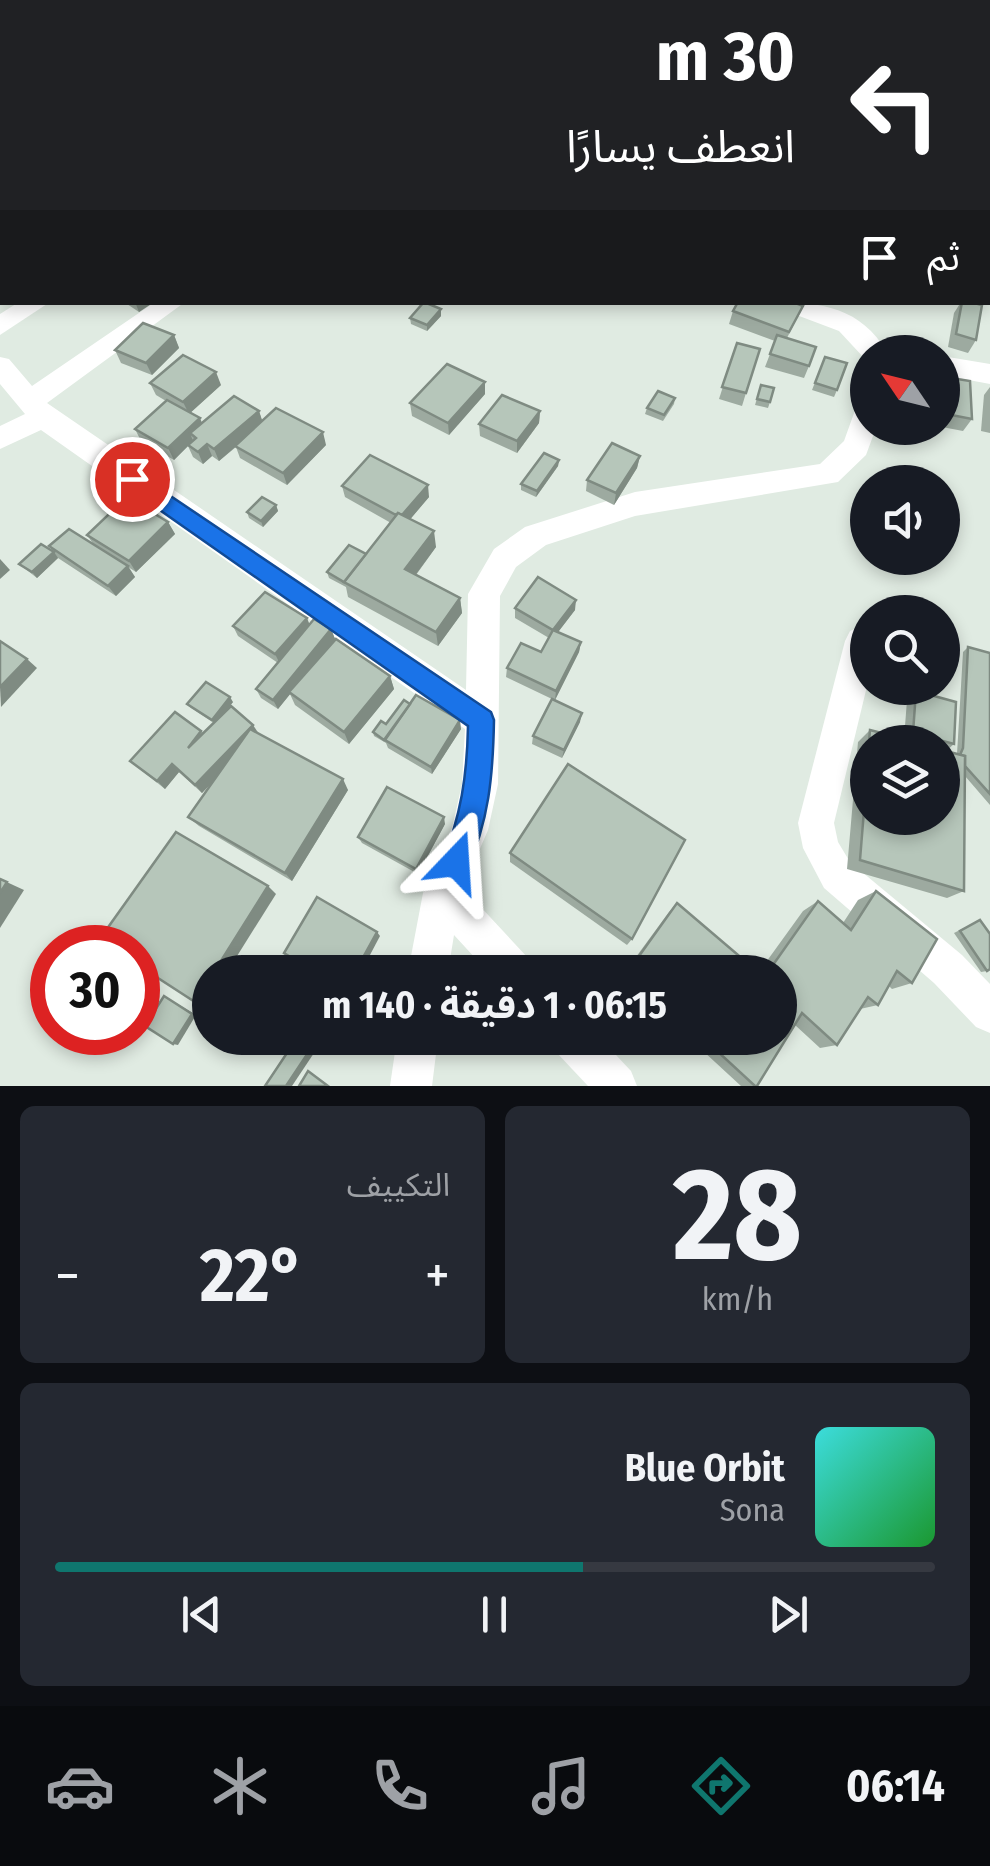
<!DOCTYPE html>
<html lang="ar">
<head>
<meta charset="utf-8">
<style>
  :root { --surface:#171b24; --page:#242831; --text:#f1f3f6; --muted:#9ea1a6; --line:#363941; --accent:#0f766e }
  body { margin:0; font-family:"Fira Sans Condensed","Noto Sans Arabic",sans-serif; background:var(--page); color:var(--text); direction:rtl; height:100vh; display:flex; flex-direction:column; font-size:38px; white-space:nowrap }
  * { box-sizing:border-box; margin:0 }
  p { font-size:32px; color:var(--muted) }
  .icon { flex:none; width:55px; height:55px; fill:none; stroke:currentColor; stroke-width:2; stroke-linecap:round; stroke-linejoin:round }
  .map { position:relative; height:1086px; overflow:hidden; direction:ltr }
  .details { display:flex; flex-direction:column; gap:20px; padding:20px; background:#0d0f14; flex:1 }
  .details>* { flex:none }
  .hud { position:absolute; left:0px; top:0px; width:990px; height:305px; box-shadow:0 5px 15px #0003; direction:rtl; background:#202124; color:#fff; overflow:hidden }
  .needle { width:65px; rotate:305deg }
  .buttons { position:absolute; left:850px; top:335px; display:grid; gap:20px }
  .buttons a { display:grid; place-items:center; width:110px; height:110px; border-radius:50%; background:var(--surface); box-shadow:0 5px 15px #0003; font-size:50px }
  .speed { position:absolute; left:30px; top:925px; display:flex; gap:20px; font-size:50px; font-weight:700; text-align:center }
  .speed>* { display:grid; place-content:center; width:130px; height:130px; border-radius:50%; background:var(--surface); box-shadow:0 5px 15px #0003; line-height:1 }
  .speed .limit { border:15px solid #d22; background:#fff; color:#111 }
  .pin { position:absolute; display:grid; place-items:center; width:85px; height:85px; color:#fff; margin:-42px; border:5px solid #fff; border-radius:50%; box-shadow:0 2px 10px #0007 }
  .me { position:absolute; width:110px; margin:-55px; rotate:20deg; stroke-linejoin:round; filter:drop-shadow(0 0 8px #0008) }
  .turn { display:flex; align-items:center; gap:35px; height:210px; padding:0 30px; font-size:45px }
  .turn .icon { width:130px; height:130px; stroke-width:2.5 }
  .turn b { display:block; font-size:70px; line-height:85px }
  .then { display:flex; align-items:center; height:95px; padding:0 30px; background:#0003; gap:20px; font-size:38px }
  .big { font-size:75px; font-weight:700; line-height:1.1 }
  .details .widget { flex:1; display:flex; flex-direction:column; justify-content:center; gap:15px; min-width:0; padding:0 35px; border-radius:15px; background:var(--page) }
  .details .dial { align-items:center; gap:0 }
  .dial b { font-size:130px; line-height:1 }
  .song { display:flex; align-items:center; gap:30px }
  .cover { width:120px; height:120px; border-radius:15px; background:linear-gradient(135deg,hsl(180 70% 55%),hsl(130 70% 35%)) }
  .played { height:10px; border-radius:5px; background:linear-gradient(90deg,var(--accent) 60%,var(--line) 60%) }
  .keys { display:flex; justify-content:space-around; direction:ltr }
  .heat { display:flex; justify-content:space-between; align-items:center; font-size:55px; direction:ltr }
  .details .tiles { flex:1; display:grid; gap:20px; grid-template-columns:1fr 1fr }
  .widget:last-child { grid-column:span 2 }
  .trip { position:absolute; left:192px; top:955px; width:605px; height:100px; border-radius:50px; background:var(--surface); box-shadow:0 5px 15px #0003; font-weight:700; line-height:100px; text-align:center; direction:rtl }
  .tabs { display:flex; height:160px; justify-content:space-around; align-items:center; background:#090b0e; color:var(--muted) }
  .tabs .icon { width:70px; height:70px }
  .tabs .current { color:var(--accent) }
  .tabs b { font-size:45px; color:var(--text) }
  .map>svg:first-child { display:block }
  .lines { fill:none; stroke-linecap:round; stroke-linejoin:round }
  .minor { fill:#fff; fill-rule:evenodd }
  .tertiary { fill:#fff; fill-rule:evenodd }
  .wall { fill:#9daaa0; fill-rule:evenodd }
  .shaded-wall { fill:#7f8b82 }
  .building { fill:#b6c6ba; stroke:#7f8b82; stroke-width:2.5 }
  .route { fill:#1a73e8; stroke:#114b97; stroke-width:2.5 }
</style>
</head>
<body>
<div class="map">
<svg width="990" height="1086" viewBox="0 0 990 1086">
  <rect width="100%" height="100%" fill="#e0ebe2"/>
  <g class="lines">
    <g class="minor">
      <polygon points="19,302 50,302 0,335 0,314"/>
      <polygon points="155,302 185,302 47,403 466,690 468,594 494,549 525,527 635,492 820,464 844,441 858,402 868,399 868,428 876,428 866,455 838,482 635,516 546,545 516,567 500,596 498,784 488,830 463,888 528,958 534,972 488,972 454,935 448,972 408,972 423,893 452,828 462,784 465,729 41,430 0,449 0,426 25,414 0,384 0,357 9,359 32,386"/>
      <path d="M775,302C822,302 861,308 887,352H868L865,359L839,331L778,308Z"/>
      <polygon points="942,356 990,364 990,384 942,375"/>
      <polygon points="861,626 868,629 868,682 834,823 838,842 850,862 962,955 990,984 990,1033 976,1027 934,983 824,888 803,848 798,823 845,641 850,631"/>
      <polygon points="397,1038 438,1038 432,1086 390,1086"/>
      <polygon points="551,1038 600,1038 631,1071 637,1086 588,1086 557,1053"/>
    </g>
    <g class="tertiary">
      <polygon points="449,0 469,0 471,2 451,2"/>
      <polygon points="988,182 990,183 990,197 988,196"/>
    </g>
  </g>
  <g class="wall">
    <polygon points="353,0 431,0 428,2 353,2"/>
    <polygon points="990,27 990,43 988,42 988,32"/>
    <polygon points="990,48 990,74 988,73 988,52"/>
    <polygon points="988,137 990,138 990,167 988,167"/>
    <polygon points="990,204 990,246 988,245 988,208"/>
    <polygon points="988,254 990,255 990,300 988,299"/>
    <polygon points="124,302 154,302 139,312"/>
    <polygon points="961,302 970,302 976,340 968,353 948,347 954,313"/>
    <polygon points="803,306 787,338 809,366 804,378 765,367 775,341 729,324 733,311"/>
    <polygon points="441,309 441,316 427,331 411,324 410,318"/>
    <polygon points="174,335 179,348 152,375 121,363 115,350"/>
    <polygon points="737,343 746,393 742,406 719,399"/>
    <polygon points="825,357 837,390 834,397 812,390"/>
    <polygon points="945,377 972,419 963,431 942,427 942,382"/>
    <polygon points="150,383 221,385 190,413 202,423 259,411 262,421 326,445 287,485 240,458 236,447 219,461 212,456 203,464 193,457 188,446 174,460 141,441 135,429 166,401 156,395"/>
    <polygon points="761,385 770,402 768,408 755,405"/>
    <polygon points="990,387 990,433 981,431 984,395"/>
    <polygon points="485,394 449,435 412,416 410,403"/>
    <polygon points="675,398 674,404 663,421 645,414 647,408"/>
    <polygon points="540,411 539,423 517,453 480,436 479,424"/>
    <polygon points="640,456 637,468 614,505 586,491 587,480"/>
    <polygon points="559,460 558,466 536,497 521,490 521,484"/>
    <polygon points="342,486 429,497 410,519 436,547 416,575 460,598 462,613 438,646 348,597 346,587 329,578 327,572 366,554 391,523 345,497"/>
    <polygon points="276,505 278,511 263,527 249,518 247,512"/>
    <polygon points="168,522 175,534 136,572 128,567 135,577 116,596 58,558 37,578 19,564 54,552 49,546 94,545 87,535"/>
    <polygon points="515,608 575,610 558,632 581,642 579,652 555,700 580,722 562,758 532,744 533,736 552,699 506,677 507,668 541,652 549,638 515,618"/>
    <polygon points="310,624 331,629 335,639 390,676 394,689 349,744 295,705 290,694 278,709 261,698 256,689 278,663 238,636 233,626"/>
    <path d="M968,647L990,653V805L965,776L964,891L947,898L847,869L858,742L870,730L904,739L907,700L916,691L954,744L946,751L957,754L963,652ZM868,742H942V818H868Z"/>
    <polygon points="233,702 228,708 259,734 348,790 292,881 199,826 188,817 214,780 202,793 179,772 165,789 130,761 201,731 203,733 214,723 191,708 187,704"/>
    <polygon points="410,704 461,729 432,774 388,748 386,743 374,736 373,732 386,724"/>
    <polygon points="445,824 418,874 362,843 358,837"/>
    <polygon points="510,853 632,939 627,945 510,862"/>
    <polygon points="876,891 912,983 892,989 889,986 878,1005 860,1009 837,1045 820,1048 795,1025 757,1086 741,1086 689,1038 780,1038 780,972 759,972 803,911 818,901 843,923 858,900"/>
    <polygon points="677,903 758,972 625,972 669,912"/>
    <polygon points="980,920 987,971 981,972 954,933"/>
  </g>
  <g class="shaded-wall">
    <polygon points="403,0 431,0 428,2 399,2"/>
    <polygon points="2,170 2,187 0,189 0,171"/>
    <polygon points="2,273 2,290 0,292 0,275"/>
    <polygon points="135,302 154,302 139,312"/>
    <polygon points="441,309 441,316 427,331 427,325"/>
    <polygon points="174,335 179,348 152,375 146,363"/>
    <polygon points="216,372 221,385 189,414 183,402"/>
    <polygon points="485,382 485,394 449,435 448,423"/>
    <polygon points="259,411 263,423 219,461 214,449"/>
    <polygon points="540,411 539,423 517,453 517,441"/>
    <polygon points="200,418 205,430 190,433 193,441 174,460 168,448"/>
    <polygon points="323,432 326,445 287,485 283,473"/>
    <polygon points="207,444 212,456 203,464 198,452"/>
    <polygon points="640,456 637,468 614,505 616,493"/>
    <polygon points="559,460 558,466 536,497 537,491"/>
    <polygon points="428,485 429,497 402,529 400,517"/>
    <polygon points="125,490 128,496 118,505 115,499"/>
    <polygon points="276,505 278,511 263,527 261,521"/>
    <polygon points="168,522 175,534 136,572 129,561"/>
    <polygon points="434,531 436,547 408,585 405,569"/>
    <polygon points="54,552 58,558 37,578 32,572"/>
    <polygon points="0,559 10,570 0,579"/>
    <polygon points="128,566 135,577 116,596 108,586"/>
    <polygon points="460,598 462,613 438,646 436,632"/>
    <polygon points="576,600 575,610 552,640 553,630"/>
    <polygon points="307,618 311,628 280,664 275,654"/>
    <polygon points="331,629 335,639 278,709 273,700"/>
    <polygon points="581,642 579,652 555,700 556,691"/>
    <polygon points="27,659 37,668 1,707 0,687"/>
    <polygon points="390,676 394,689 349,744 344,732"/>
    <polygon points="230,697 233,702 215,724 212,720"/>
    <polygon points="582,713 580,722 562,758 564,750"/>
    <polygon points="460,720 461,729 432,774 431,767"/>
    <polygon points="253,725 259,734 202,793 195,785"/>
    <polygon points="172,764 179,772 165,789 157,781"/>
    <polygon points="343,779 348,790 292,881 285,873"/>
    <polygon points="444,817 445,824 418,874 416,869"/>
    <polygon points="0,879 24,890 0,928"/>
    <polygon points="268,886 276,894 227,972 214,972"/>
    <polygon points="377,932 380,936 361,972 355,972"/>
    <polygon points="210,978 210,1001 207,1006 195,1002"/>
    <polygon points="164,996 196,1015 178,1045 173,1044"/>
    <polygon points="318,1038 324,1038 292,1086 286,1086"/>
  </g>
  <g class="building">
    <polygon points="385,0 403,0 399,2 392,2"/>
    <polygon points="669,0 706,0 714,2 666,2"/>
    <polygon points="813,0 819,2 821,0 852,0 850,2 810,2"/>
    <polygon points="871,0 914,0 912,2 880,2"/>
    <polygon points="919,0 957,0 956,2 960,2 919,2"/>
    <polygon points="0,31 2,32 2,52 0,53"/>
    <polygon points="988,137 990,138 990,153 988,153"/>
    <polygon points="0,150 2,151 2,170 0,171"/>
    <polygon points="990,206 990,223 988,222 988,211"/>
    <polygon points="0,217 2,219 2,247 0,248"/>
    <polygon points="2,254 2,273 0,275 0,255"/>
    <polygon points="988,277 990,278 990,292 988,292"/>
    <polygon points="424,302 441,309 427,325 410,318"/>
    <polygon points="738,302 793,302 803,306 789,332 733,311"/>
    <polygon points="962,302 970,302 982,305 976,340 956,334"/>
    <polygon points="143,323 174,335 146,363 115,350"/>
    <polygon points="777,335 816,347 809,366 770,354"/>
    <polygon points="737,343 760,349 746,393 722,387"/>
    <polygon points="183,355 216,372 183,402 150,383"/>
    <polygon points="825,357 847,363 837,390 815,383"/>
    <polygon points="447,364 485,382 448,423 410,403"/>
    <polygon points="945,377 970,381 972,419 946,414"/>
    <polygon points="761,385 774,388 770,402 757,399"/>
    <polygon points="658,391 675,398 664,415 647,408"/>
    <polygon points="502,395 540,411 517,441 479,424"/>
    <polygon points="234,396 259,411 214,449 207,444 198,452 188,445 196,438 190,433"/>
    <polygon points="167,400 200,418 168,448 135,429"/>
    <polygon points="276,408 323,432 283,473 235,446"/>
    <polygon points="612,443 640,456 616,493 587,480"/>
    <polygon points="544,453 559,460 537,491 521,484"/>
    <polygon points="370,455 428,485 402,515 398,513 396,515 342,486"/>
    <polygon points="116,485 125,490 115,499 106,494"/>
    <polygon points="127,497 168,522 129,561 87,535"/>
    <polygon points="262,497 276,505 261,521 247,512"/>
    <polygon points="398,513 434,531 405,569 460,598 436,632 344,582"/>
    <polygon points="69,529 128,566 108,586 49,546"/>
    <polygon points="41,544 54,552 32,572 19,564"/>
    <polygon points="349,545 366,554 344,582 327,572"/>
    <polygon points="538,577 576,600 553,630 515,608"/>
    <polygon points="265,592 307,618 275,654 233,626"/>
    <polygon points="314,619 331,629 273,700 256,689"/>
    <polygon points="553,630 581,642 556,691 507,668 521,643 541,652"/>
    <polygon points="336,639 390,676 344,732 289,692"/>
    <polygon points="0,641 27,659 0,687"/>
    <polygon points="968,647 990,653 990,794 965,766 965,756 960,755 963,748"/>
    <polygon points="206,682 230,697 212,720 187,704"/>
    <polygon points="916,691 956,702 954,744 913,733"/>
    <polygon points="416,695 460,720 431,767 385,740"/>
    <polygon points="552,699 582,713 564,750 533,736"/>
    <polygon points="404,700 410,704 384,740 373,732 381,721 386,724"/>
    <polygon points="231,706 253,725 195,785 172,764 157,781 130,761 175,712 201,731 188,748"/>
    <polygon points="250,729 343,779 285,873 188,817"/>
    <polygon points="870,730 916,742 869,742"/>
    <polygon points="942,750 965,756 964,891 860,860 868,761 868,818 942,818"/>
    <polygon points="568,764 685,840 632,939 510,853"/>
    <polygon points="387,787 444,817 416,869 358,837"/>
    <polygon points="176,832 268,886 214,972 210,972 210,978 195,1002 138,965 138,948 110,948 99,940"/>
    <polygon points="0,879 7,882 0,893"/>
    <polygon points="876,891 937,939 912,983 897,971 878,1005 868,997 837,1045 802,1013 757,1086 755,1086 703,1038 780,1038 780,972 768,972 818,901 851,930"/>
    <polygon points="317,897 377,932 355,972 315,972 284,953"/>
    <polygon points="677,903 758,972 632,972 629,970"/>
    <polygon points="980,920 990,934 990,969 987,971 960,931"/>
    <polygon points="164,996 192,1014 173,1044 145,1026"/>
    <polygon points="297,1038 318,1038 286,1086 265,1086"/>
    <polygon points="308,1071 328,1086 299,1086"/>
  </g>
  <path class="route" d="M132,470L491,712L494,720C493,776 489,821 466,872L456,876L447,872L442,862C461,816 467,776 468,726L124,485L121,479L124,473Z"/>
</svg>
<div class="buttons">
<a><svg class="needle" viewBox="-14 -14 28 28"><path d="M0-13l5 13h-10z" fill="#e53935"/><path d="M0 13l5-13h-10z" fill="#9ea1a6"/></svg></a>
<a><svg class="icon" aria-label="sound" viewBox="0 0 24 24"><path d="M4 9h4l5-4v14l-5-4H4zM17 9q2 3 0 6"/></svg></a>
<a><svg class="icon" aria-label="search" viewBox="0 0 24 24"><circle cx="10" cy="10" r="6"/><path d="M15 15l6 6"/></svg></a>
<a><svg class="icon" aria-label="layers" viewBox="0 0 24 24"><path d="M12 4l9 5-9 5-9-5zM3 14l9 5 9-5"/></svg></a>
</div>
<div class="speed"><div class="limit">30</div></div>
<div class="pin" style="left:132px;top:479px;background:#d93025"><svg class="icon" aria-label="arrive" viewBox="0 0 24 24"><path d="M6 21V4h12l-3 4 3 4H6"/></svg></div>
<svg class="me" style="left:456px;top:862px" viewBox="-20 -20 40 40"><path d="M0-17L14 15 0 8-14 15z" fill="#1a73e8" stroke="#fff" stroke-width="4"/></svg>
<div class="trip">06:15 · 1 دقيقة · 140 m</div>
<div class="hud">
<div class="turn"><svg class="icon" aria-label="left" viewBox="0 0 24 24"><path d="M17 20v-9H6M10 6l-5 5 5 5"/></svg><div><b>30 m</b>انعطف يسارًا</div></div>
<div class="then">ثم<svg class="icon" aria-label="arrive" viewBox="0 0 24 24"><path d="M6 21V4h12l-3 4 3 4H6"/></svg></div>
</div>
</div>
<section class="details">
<div class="tiles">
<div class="widget dial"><b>28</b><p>km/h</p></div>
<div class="widget"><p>التكييف</p>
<div class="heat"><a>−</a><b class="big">22°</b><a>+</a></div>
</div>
<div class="widget">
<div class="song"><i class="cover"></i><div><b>Blue Orbit</b><p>Sona</p></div></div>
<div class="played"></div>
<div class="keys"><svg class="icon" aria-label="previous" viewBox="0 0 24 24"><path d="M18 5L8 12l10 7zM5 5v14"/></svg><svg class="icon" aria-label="pause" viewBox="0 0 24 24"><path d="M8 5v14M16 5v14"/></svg><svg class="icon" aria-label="next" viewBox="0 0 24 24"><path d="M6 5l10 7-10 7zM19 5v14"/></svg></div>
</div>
</div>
</section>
<nav class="tabs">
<b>06:14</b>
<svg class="icon current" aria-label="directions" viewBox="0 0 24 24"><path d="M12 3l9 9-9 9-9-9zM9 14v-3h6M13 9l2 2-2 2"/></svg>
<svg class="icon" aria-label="music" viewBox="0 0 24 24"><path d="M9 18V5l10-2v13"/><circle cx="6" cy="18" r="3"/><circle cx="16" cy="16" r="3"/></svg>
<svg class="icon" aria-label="phone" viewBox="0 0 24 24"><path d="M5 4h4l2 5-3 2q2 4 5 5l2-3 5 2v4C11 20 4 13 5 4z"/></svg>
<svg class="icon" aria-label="climate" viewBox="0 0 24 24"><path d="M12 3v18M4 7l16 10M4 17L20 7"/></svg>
<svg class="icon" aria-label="car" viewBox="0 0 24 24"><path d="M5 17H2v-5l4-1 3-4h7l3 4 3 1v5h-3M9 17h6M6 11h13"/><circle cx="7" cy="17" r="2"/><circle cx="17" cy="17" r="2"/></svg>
</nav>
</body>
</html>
